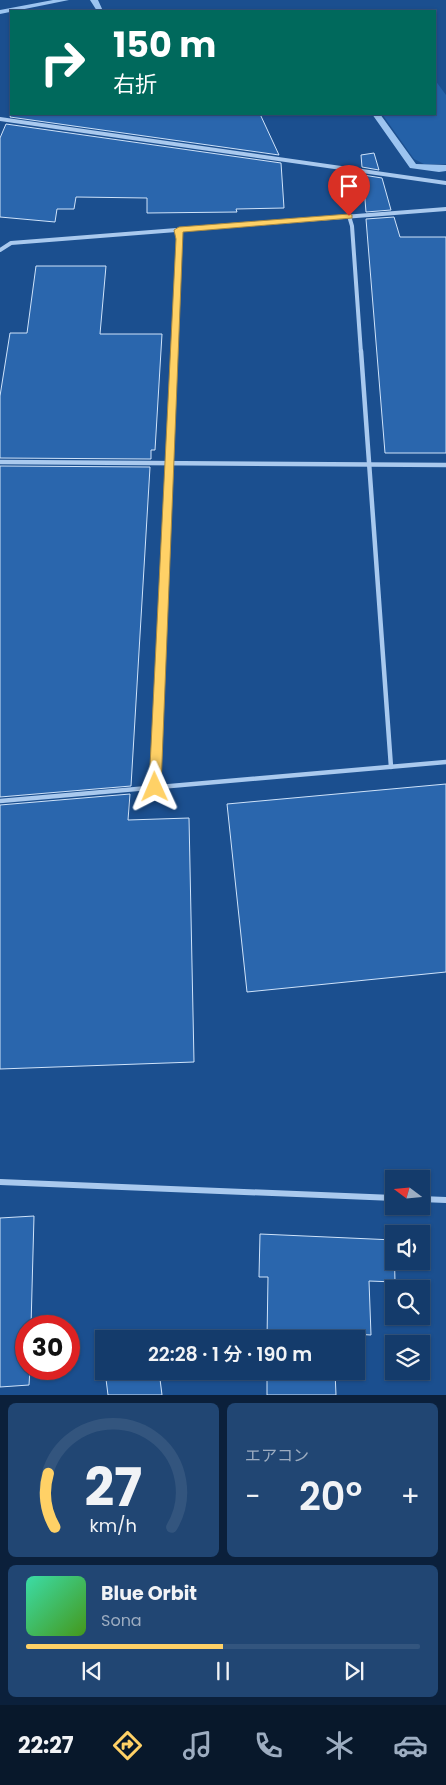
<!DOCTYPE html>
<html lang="ja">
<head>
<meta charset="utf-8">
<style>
  :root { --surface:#143b6b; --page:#214673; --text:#f1f3f6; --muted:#9dadc1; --line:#33557e; --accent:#ffd166 }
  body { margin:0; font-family:Poppins,"Noto Sans JP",sans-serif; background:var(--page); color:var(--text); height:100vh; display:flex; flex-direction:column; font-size:19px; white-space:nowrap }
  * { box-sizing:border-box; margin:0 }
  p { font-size:16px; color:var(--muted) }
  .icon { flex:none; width:28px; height:28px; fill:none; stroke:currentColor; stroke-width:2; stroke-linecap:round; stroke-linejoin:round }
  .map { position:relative; height:1395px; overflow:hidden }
  .details { display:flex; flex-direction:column; gap:8px; padding:8px; background:#0b203b; flex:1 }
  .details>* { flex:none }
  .top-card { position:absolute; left:10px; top:10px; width:426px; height:105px; border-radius:0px; box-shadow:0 1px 4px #0004,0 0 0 1px var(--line); background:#00695c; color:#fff; overflow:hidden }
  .needle { width:32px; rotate:286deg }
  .controls { position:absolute; left:385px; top:1170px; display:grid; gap:10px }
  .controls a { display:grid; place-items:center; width:45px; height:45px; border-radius:0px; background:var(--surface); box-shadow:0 1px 4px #0004,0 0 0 1px var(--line); font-size:25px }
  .speed { position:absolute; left:15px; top:1315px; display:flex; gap:10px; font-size:25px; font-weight:700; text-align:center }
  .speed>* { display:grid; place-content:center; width:65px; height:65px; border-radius:50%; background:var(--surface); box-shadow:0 1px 4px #0004,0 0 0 1px var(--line); line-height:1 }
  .speed .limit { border:8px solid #d22; background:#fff; color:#111 }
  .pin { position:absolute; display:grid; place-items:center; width:42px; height:42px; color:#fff; margin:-51px -21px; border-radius:50% 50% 50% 0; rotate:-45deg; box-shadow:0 0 5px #0007 }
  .pin .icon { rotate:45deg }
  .me { position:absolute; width:55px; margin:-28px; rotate:359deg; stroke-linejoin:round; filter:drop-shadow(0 0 4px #0008) }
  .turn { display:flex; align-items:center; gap:18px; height:105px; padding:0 20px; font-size:22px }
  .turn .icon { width:65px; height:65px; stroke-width:2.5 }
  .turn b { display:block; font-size:35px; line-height:42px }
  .big { font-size:38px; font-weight:600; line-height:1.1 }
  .details .card { flex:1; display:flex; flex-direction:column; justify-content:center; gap:8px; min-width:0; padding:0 18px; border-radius:8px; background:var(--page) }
  .details .dial { align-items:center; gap:0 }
  .dial svg { height:130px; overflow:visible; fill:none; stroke:var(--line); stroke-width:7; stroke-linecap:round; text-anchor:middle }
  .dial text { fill:var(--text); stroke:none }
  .song { display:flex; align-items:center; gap:15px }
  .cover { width:60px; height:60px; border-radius:8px; background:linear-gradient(135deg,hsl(160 70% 55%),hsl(100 70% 35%)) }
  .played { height:5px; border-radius:2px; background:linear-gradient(90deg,var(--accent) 50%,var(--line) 50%) }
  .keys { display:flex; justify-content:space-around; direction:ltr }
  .heat { display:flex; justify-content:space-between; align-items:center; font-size:28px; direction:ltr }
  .details .tiles { flex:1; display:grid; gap:8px; grid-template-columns:1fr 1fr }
  .card:last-child { grid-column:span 2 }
  .trip { position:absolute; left:95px; top:1330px; width:270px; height:50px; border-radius:0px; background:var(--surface); box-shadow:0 1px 4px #0004,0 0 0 1px var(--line); font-weight:600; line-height:50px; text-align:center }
  .tabs { display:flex; height:80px; justify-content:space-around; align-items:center; background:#08182b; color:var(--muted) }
  .tabs .icon { width:35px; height:35px }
  .tabs .on { color:var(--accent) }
  .tabs b { font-size:22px; color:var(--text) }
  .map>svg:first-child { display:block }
  .green { fill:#2461a8 }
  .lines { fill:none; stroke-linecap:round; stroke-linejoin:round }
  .stream { fill:#9cc4f0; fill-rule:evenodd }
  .building { fill:#2a66ad; stroke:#cfe3fa }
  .street-far2 { stroke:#a9c9ee; stroke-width:4 }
  .street-far1 { stroke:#a9c9ee; stroke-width:4.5 }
  .street { stroke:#a9c9ee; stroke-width:6 }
  .route { fill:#ffd166; stroke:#a68842 }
</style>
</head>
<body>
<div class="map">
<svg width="446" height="1395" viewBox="0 0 446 1395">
  <rect width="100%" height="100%" fill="#1b4f8f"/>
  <polygon class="green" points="435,80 446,95 446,164 424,164 414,159 382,114 435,114"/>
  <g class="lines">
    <g class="stream">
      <polygon points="53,0 69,0 0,14 0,10"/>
      <polygon points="90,0 98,0 103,11 97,11"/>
      <polygon points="372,114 380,114 416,164 446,165 446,171 439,172 410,168"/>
    </g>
  </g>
  <g class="building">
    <polygon points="11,114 260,114 279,155 10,117"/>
    <polygon points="6,124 281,163 284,208 236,209 237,212 147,213 147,198 76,197 74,209 57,209 55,222 0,217 0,138"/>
    <polygon points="374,153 379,170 362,167 361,155"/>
    <polygon points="363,175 382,178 391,210 366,212"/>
    <polygon points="394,217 400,237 446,237 446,453 385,453 366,219"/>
    <polygon points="36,266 106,266 100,334 162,334 155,450 151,450 151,459 0,458 0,396 10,333 27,333"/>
    <polygon points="0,466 150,467 131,786 0,797"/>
    <polygon points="446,784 446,972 247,992 227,804"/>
    <polygon points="130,794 128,820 189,818 194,1062 0,1069 0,805"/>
    <polygon points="34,1216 31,1326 26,1326 26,1369 30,1369 29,1385 0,1387 0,1218"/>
    <polygon points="260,1234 394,1240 395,1282 369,1281 371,1335 335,1333 335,1339 267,1339 268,1277 259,1277"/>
    <polygon points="105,1371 159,1371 162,1395 108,1395"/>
    <polygon points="267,1371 335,1371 336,1395 267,1395"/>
  </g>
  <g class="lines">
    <g class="street-far2">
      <polyline points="0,119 446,183"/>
      <polyline points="349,216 352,226 361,353"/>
      <polyline points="0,250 11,243 446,209"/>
      <polyline points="175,353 179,230"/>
    </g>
    <g class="street-far1">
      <polyline points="361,351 391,767"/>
      <polyline points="0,462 446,465"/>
      <polyline points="155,787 175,351"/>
      <polyline points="0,801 446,762"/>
    </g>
    <g class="street">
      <polyline points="0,1182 394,1198"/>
      <polyline points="421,1199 446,1200"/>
    </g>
  </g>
  <polygon class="route" points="349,214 352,215 352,218 183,232 161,787 159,791 155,793 151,791 149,787 176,239 174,230 179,227"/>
</svg>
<div class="controls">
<a><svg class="needle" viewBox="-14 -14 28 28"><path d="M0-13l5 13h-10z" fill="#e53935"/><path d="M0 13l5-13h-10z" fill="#9dadc1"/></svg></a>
<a><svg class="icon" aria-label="sound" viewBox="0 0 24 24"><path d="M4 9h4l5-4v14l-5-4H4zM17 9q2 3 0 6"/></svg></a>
<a><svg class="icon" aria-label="search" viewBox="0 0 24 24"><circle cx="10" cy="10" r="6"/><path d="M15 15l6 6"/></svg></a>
<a><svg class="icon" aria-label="layers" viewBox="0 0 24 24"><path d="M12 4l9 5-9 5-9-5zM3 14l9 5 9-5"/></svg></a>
</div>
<div class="speed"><div class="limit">30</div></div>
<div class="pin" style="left:349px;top:216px;background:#d93025"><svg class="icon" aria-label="arrive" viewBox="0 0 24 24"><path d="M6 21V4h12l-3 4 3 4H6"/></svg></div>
<svg class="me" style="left:155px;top:787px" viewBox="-20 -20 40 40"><path d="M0-17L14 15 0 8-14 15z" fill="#ffd166" stroke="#fff" stroke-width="4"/></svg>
<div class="trip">22:28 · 1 分 · 190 m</div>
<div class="top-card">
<div class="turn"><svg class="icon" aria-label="right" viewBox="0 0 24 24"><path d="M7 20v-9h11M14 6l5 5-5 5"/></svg><div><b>150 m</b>右折</div></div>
</div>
</div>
<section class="details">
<div class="tiles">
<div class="card dial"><svg viewBox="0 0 100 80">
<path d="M14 69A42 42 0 1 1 86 69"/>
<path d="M14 69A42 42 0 0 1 10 36" stroke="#ffd166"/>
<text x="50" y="56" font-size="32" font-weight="700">27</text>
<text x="50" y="72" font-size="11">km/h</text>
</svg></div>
<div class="card"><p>エアコン</p>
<div class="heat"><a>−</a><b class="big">20°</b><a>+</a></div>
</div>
<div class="card">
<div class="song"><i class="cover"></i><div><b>Blue Orbit</b><p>Sona</p></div></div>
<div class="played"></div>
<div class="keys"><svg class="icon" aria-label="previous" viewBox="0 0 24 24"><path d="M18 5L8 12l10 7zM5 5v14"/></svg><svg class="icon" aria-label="pause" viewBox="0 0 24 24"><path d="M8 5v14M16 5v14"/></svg><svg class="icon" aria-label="next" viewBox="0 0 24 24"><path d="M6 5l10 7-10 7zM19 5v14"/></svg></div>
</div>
</div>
</section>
<nav class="tabs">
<b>22:27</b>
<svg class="icon on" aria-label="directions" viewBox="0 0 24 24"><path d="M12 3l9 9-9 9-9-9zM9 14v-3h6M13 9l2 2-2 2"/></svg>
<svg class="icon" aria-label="music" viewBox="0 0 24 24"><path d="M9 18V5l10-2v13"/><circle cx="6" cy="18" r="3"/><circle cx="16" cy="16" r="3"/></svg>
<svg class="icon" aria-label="phone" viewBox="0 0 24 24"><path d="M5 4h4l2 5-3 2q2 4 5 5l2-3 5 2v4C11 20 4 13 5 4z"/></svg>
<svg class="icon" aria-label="climate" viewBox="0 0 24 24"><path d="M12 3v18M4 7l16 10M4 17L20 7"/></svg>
<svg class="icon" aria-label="car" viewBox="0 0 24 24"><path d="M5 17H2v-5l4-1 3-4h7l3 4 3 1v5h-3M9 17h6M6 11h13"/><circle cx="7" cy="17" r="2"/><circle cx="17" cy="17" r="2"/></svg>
</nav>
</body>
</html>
